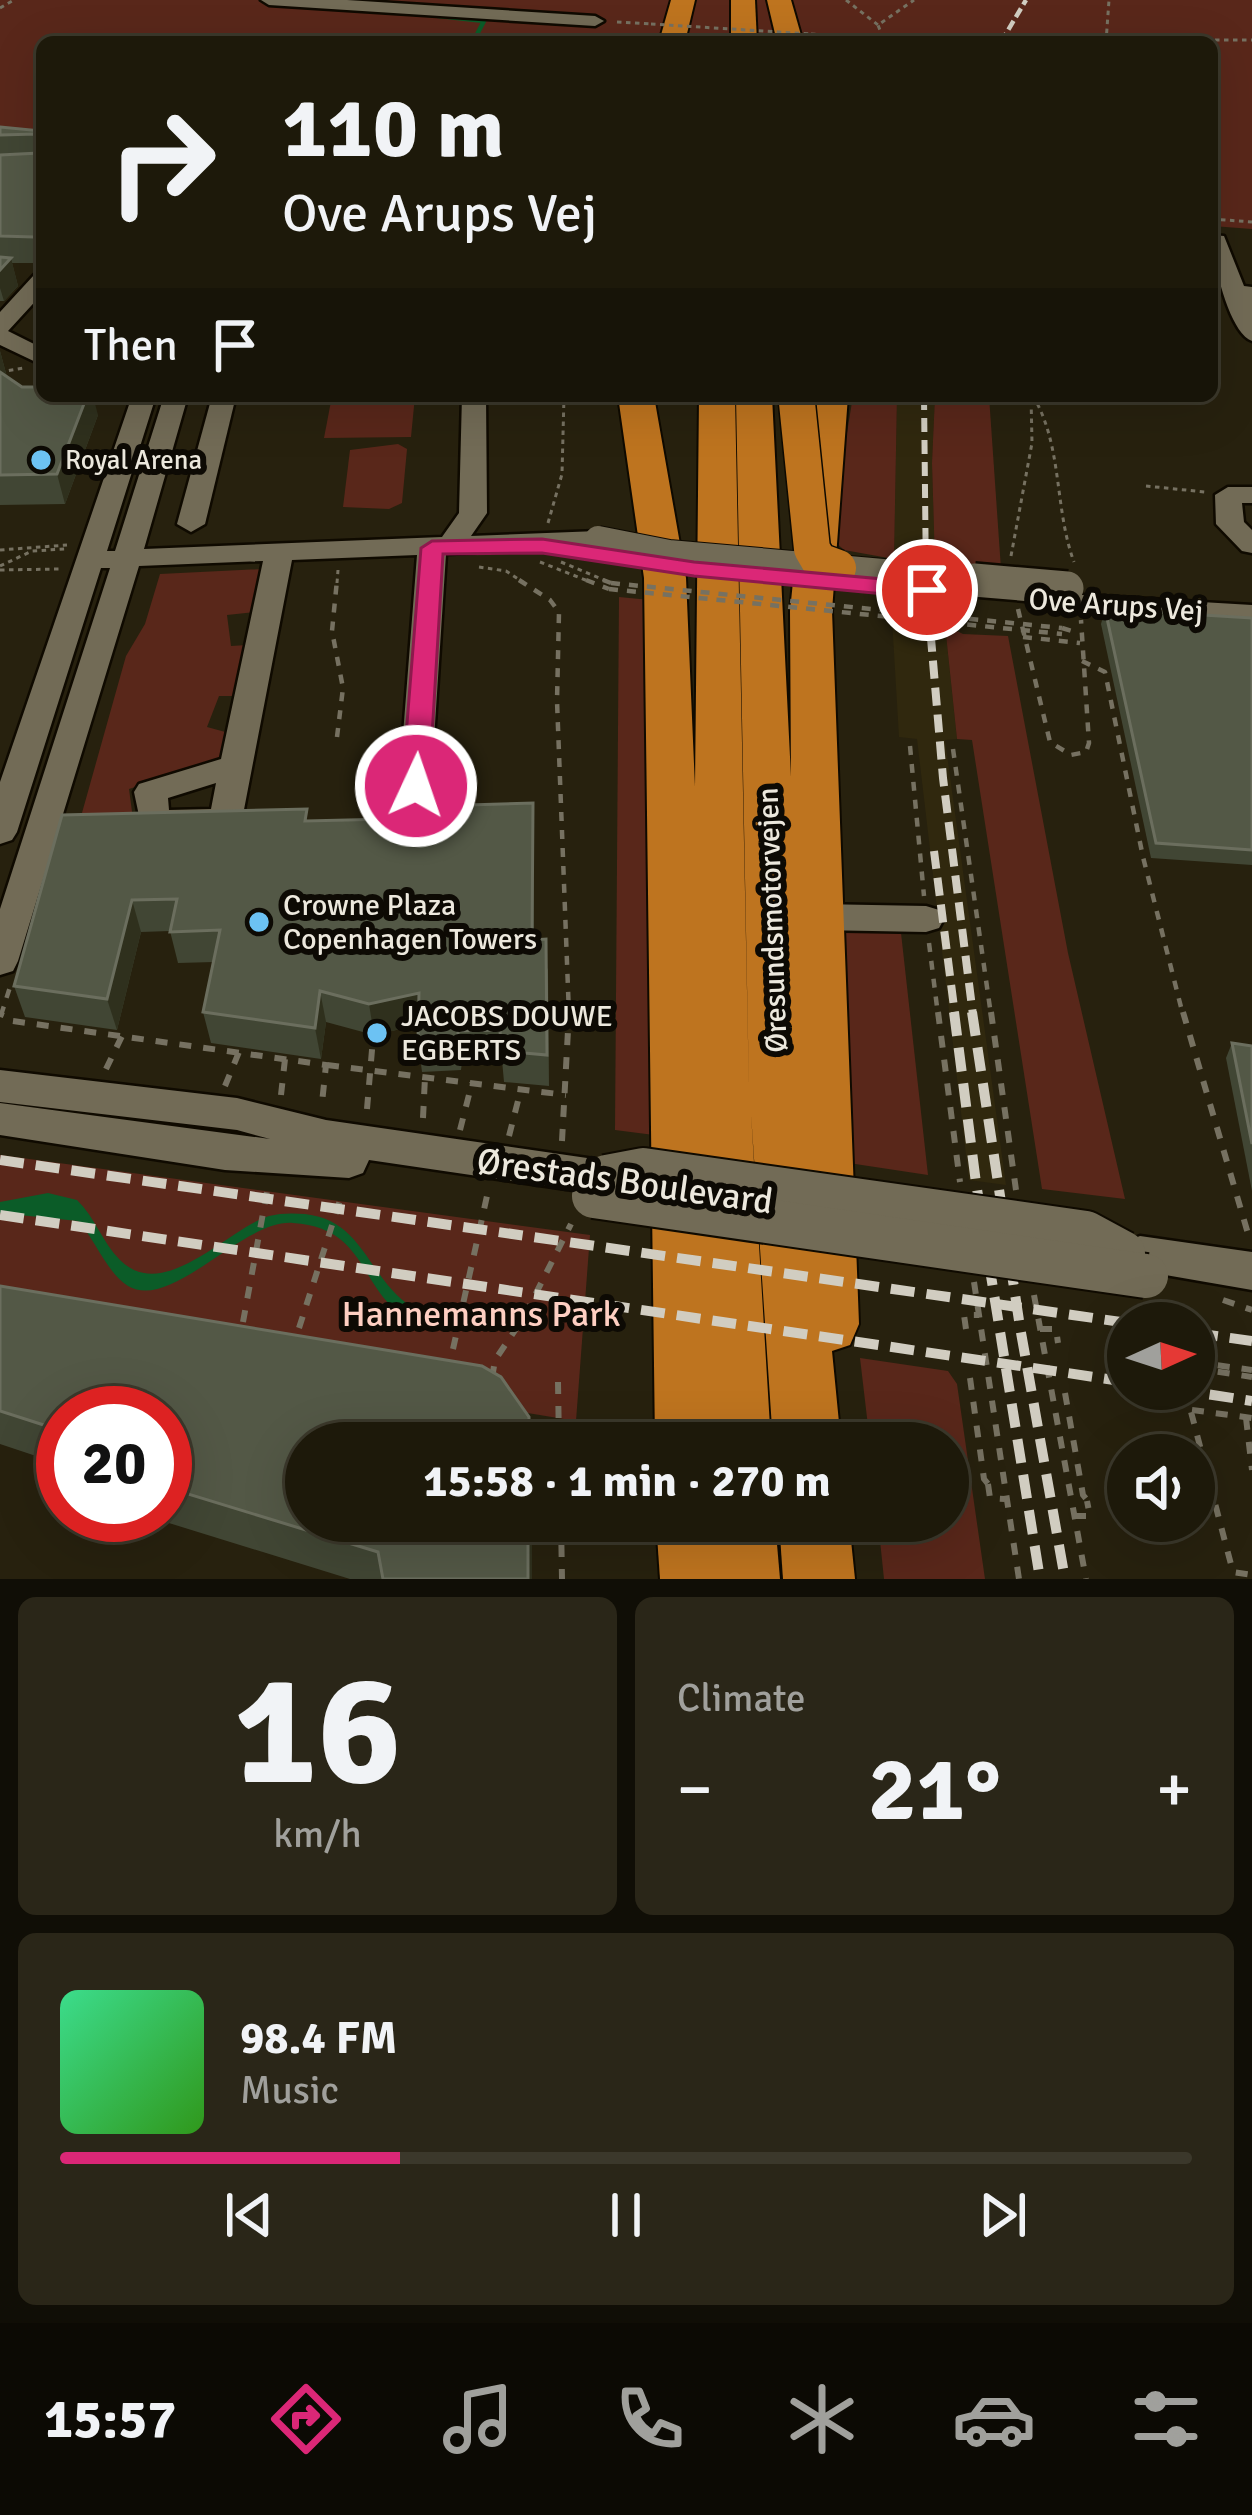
<!DOCTYPE html>
<html lang="en">
<head>
<meta charset="utf-8">
<style>
  :root { --surface:#1d190a; --page:#2a2618; --text:#f1f3f6; --muted:#a0a09c; --line:#3b382b; --accent:#db2777 }
  body { margin:0; font-family:Signika,sans-serif; background:var(--page); color:var(--text); height:100vh; display:flex; flex-direction:column; font-size:45px; white-space:nowrap }
  * { box-sizing:border-box; margin:0 }
  p { font-size:39px; color:var(--muted) }
  .icon { flex:none; width:66px; height:66px; fill:none; stroke:currentColor; stroke-width:2; stroke-linecap:round; stroke-linejoin:round }
  .map { position:relative; height:1579px; overflow:hidden }
  .drawer { display:flex; flex-direction:column; gap:18px; padding:18px; background:#100e06; flex:1 }
  .drawer>* { flex:none }
  .top-card { position:absolute; left:36px; top:36px; width:1182px; height:366px; border-radius:18px; box-shadow:0 12px 48px #0002,0 0 0 3px var(--line); background:#1d190a; color:var(--text); overflow:hidden }
  .needle { width:78px; rotate:87deg }
  .buttons { position:absolute; left:1107px; top:1302px; display:grid; gap:24px }
  .buttons a { display:grid; place-items:center; width:108px; height:108px; border-radius:50%; background:var(--surface); box-shadow:0 12px 48px #0002,0 0 0 3px var(--line); font-size:60px }
  .speed { position:absolute; left:36px; top:1386px; display:flex; gap:24px; font-size:60px; font-weight:700; text-align:center }
  .speed>* { display:grid; place-content:center; width:156px; height:156px; border-radius:50%; background:var(--surface); box-shadow:0 12px 48px #0002,0 0 0 3px var(--line); line-height:1 }
  .speed .limit { border:18px solid #d22; background:#fff; color:#111 }
  .pin { position:absolute; display:grid; place-items:center; width:102px; height:102px; color:#fff; margin:-51px; border:6px solid #fff; border-radius:50%; box-shadow:0 3px 12px #0007 }
  .me { position:absolute; width:132px; margin:-66px; rotate:3deg; stroke-linejoin:round; filter:drop-shadow(0 0 9px #0008) }
  .turn { display:flex; align-items:center; gap:42px; height:252px; padding:0 48px; font-size:54px }
  .turn .icon { width:156px; height:156px; stroke-width:2.5 }
  .turn b { display:block; font-size:84px; line-height:102px }
  .then { display:flex; align-items:center; height:114px; padding:0 48px; background:#0003; gap:24px; font-size:45px }
  .big { font-size:90px; font-weight:700; line-height:1.1 }
  .drawer .tile { flex:1; display:flex; flex-direction:column; justify-content:center; gap:18px; min-width:0; padding:0 42px; border-radius:18px; background:var(--page) }
  .drawer .dial { align-items:center; gap:0 }
  .dial b { font-size:156px; line-height:1 }
  .song { display:flex; align-items:center; gap:36px }
  .cover { width:144px; height:144px; border-radius:18px; background:linear-gradient(135deg,hsl(150 70% 55%),hsl(110 70% 35%)) }
  .played { height:12px; border-radius:6px; background:linear-gradient(90deg,var(--accent) 30%,var(--line) 30%) }
  .keys { display:flex; justify-content:space-around; direction:ltr }
  .heat { display:flex; justify-content:space-between; align-items:center; font-size:66px; direction:ltr }
  .drawer .tiles { flex:1; display:grid; gap:18px; grid-template-columns:1fr 1fr }
  .tile:last-child { grid-column:span 2 }
  .trip { position:absolute; left:285px; top:1422px; width:684px; height:120px; border-radius:60px; background:var(--surface); box-shadow:0 12px 48px #0002,0 0 0 3px var(--line); font-weight:700; line-height:120px; text-align:center }
  .tab-bar { display:flex; height:192px; justify-content:space-around; align-items:center; background:#0c0a04; color:var(--muted) }
  .tab-bar .icon { width:84px; height:84px }
  .tab-bar .active { color:var(--accent) }
  .tab-bar b { font-size:54px; color:var(--text) }
  .map>svg:first-child { display:block }
  .built { fill:#30280e }
  .green { fill:#59271a }
  .water { fill:#0b5c28 }
  .lines { fill:none; stroke-linecap:round; stroke-linejoin:round }
  .stream { stroke:#0b5c28; stroke-width:4.5 }
  .minor-tunnel { stroke:#453f2d; stroke-width:33; stroke-dasharray:33 16; stroke-linecap:butt }
  .minor-casing { stroke:#0f0a00; stroke-width:5 }
  .highway-casing { stroke:#0f0a00; stroke-width:4 }
  .path-far2 { stroke:#767161; stroke-width:3; stroke-dasharray:4.5 4.5; stroke-linecap:butt }
  .path-far1 { stroke:#767161; stroke-width:4.5; stroke-dasharray:9 9; stroke-linecap:butt }
  .path { stroke:#767161; stroke-width:6; stroke-dasharray:12 12; stroke-linecap:butt }
  .minor { fill:#726b56; fill-rule:evenodd }
  .highway { fill:#be741f; fill-rule:evenodd }
  .rail-far3 { stroke:#d1cdc1; stroke-width:4.5; stroke-dasharray:10 4.5; stroke-linecap:butt }
  .rail-far2 { stroke:#d1cdc1; stroke-width:6; stroke-dasharray:14 8; stroke-linecap:butt }
  .rail-far1 { stroke:#d1cdc1; stroke-width:8; stroke-dasharray:18 9; stroke-linecap:butt }
  .rail { stroke:#d1cdc1; stroke-width:10; stroke-dasharray:24 12; stroke-linecap:butt }
  .minor-bridge-far2-casing { stroke:#0f0a00; stroke-width:28; stroke-linecap:butt }
  .minor-bridge-far1-casing { stroke:#0f0a00; stroke-width:38; stroke-linecap:butt }
  .minor-bridge-casing { stroke:#0f0a00; stroke-width:48; stroke-linecap:butt }
  .highway-bridge-casing { stroke:#0f0a00; stroke-width:39; stroke-linecap:butt }
  .path-bridge-far1 { stroke:#767161; stroke-width:3; stroke-dasharray:4.5 4.5; stroke-linecap:butt }
  .path-bridge { stroke:#767161; stroke-width:4.5; stroke-dasharray:9 9; stroke-linecap:butt }
  .minor-bridge-far2 { stroke:#726b56; stroke-width:26 }
  .minor-bridge-far1 { stroke:#726b56; stroke-width:33 }
  .minor-bridge { stroke:#726b56; stroke-width:44 }
  .highway-bridge { stroke:#be741f; stroke-width:36 }
  .wall { fill:#414634 }
  .shaded-wall { fill:#2f301d }
  .building { fill:#535846; stroke:#6b6e5e; stroke-width:3 }
  .route { fill:#db2777; stroke:#8e194d; stroke-width:3 }
  .poi-dot { fill:#6cc2f3; stroke:#0d0a04; stroke-width:4.5 }
  .labels { text-anchor:middle; stroke-width:12; stroke-linejoin:round; paint-order:stroke }
  .far-poi-label { font-size:27px; fill:#ece8dd; stroke:#0d0a04; text-anchor:start }
  .street-label { font-size:30px; fill:#ece8dd; stroke:#0d0a04 }
  .poi-label { font-size:30px; fill:#ece8dd; stroke:#0d0a04; text-anchor:start }
  .near-street-label { font-size:36px; fill:#ece8dd; stroke:#0d0a04 }
  .near-park-label { font-size:36px; fill:#fecfc2; stroke:#0d0a04 }
</style>
</head>
<body>
<div class="map">
<svg width="1252" height="1579" viewBox="0 0 1252 1579">
  <rect width="100%" height="100%" fill="#27210e"/>
  <g class="built">
    <polygon points="897,396 935,396 932,463 935,563 894,559"/>
    <polygon points="892,619 945,625 957,739 945,740 1006,1185 969,1180 917,739 899,737"/>
  </g>
  <g class="green">
    <polygon points="0,0 1252,0 1252,229 1212,226 1212,42 42,42 42,135 0,132"/>
    <polygon points="332,396 415,396 411,437 324,438"/>
    <polygon points="853,396 897,396 894,559 844,550 830,537"/>
    <polygon points="935,396 989,396 1001,569 935,563 932,463"/>
    <polygon points="398,444 407,449 402,503 389,509 343,507 350,450"/>
    <polygon points="262,569 255,612 227,615 231,646 247,645 238,696 219,696 207,727 229,733 225,758 129,789 133,819 80,820 126,656 145,624 160,574"/>
    <polygon points="619,597 650,600 654,1135 615,1130"/>
    <polygon points="945,625 963,634 1008,636 1068,953 1125,1199 1042,1189 972,740 957,739"/>
    <polygon points="832,923 900,924 928,1175 842,1162"/>
    <polygon points="0,1155 590,1235 576,1421 0,1325"/>
    <polygon points="860,1358 948,1371 957,1384 985,1579 884,1579 878,1521 948,1521 948,1443 870,1443"/>
  </g>
  <path class="water" d="M48,1193L77,1200C95,1217 102,1242 120,1260C164,1304 227,1229 269,1216C280,1213 293,1213 305,1214C365,1221 367,1278 412,1307C440,1325 473,1306 501,1324L497,1329C469,1316 437,1330 408,1317C359,1294 370,1228 293,1223C242,1219 172,1312 128,1286C107,1273 95,1239 78,1221L0,1213V1202Z"/>
  <g class="lines">
    <g class="stream">
      <polyline points="354,0 422,6"/>
      <polyline points="421,14 484,21 473,42"/>
    </g>
    <polyline class="minor-tunnel" points="414,810 415,786"/>
    <defs>
      <g id="minor">
        <polygon points="261,0 347,0 595,16 604,21 595,26 269,5"/>
        <path d="M1212,235L1224,236L1244,286L1252,287V341C1229,333 1212,260 1212,235Z"/>
        <polygon points="42,273 42,294 8,331 42,348 42,365 0,345 0,312 34,275"/>
        <path d="M132,396H156L107,551H115L164,396H188L144,549L442,537L459,513L462,396H486L487,513L471,536L598,531L612,539L598,547L446,554L431,786L427,794H403L399,786L417,555L292,560L242,820L237,828L225,832L142,830L134,792L139,784L221,759L263,561L139,566L18,961L13,971L0,975V909L110,568H101L17,832L12,840L0,844V782ZM216,783L211,809L169,810L168,798Z"/>
        <polygon points="212,396 236,396 205,524 191,532 177,524"/>
        <polygon points="1252,487 1252,503 1242,503 1244,522 1252,530 1252,553 1242,551 1216,524 1215,495 1228,487"/>
        <polygon points="1066,594 1252,605 1252,623 1056,609 1051,603 1056,597"/>
        <polygon points="818,904 926,906 939,910 944,919 939,928 926,932 818,930 805,926 800,917 805,908"/>
        <polygon points="0,1070 237,1098 326,1120 594,1159 608,1164 614,1176 608,1188 594,1193 369,1160 363,1173 349,1178 225,1170 0,1135 0,1103 270,1139 237,1130 0,1102"/>
        <polygon points="1140,1236 1252,1252 1252,1290 1125,1268 1119,1255 1125,1242"/>
      </g>
      <g id="highway">
        <polygon points="671,0 695,0 685,42 659,42"/>
        <polygon points="731,0 755,0 757,42 731,42"/>
        <polygon points="767,0 791,0 803,42 777,42"/>
        <polygon points="618,396 654,396 686,578 695,787 699,396 735,396 749,1091 736,396 772,396 791,777 790,611 812,396 848,396 832,611 859,1324 850,1345 832,1351 841,1443 773,1443 751,1113 771,1443 655,1443 644,578"/>
        <polygon points="656,1521 775,1521 780,1579 660,1579"/>
        <polygon points="779,1521 849,1521 855,1579 783,1579"/>
      </g>
    </defs>
    <use href="#minor" class="minor-casing"/>
    <use href="#highway" class="highway-casing"/>
    <g class="path-far2">
      <polyline points="846,0 878,25"/>
      <polyline points="0,8 14,0"/>
      <polyline points="617,22 651,24"/>
      <polyline points="811,34 917,40"/>
      <polyline points="883,38 878,25 914,0"/>
      <polyline points="1089,40 1252,40"/>
      <polyline points="1106,42 1109,0"/>
      <polyline points="1212,219 1252,222"/>
      <polyline points="0,372 24,368"/>
      <path d="M1033,396C1063,446 1054,508 1074,562"/>
      <polyline points="1146,486 1205,492"/>
      <polyline points="548,523 562,474 564,396"/>
      <polyline points="0,550 67,545"/>
      <polyline points="1011,556 1032,443 1031,396"/>
      <polyline points="540,562 593,583"/>
      <polyline points="561,562 611,583"/>
      <polyline points="0,566 32,551 65,549"/>
      <polyline points="479,567 506,571 524,583"/>
      <polyline points="0,570 59,569"/>
      <polyline points="337,583 338,570"/>
    </g>
    <g class="path-far1">
      <polyline points="519,580 550,600 559,612 557,701 569,1015"/>
      <polyline points="586,580 609,589"/>
      <polyline points="603,580 611,583"/>
      <polyline points="1018,609 1050,742 1071,755 1086,752 1089,743 1081,620"/>
      <polyline points="1062,628 1079,633"/>
      <polyline points="1023,637 1080,643"/>
      <polyline points="1082,661 1105,672 1143,857 1183,1015"/>
      <polyline points="337,737 343,688 332,631 337,580"/>
      <polyline points="910,746 924,896"/>
      <polyline points="953,749 991,1015"/>
      <polyline points="929,943 938,1015"/>
      <polyline points="1,1015 11,984"/>
    </g>
    <g class="path">
      <polyline points="938,1012 960,1182"/>
      <polyline points="991,1012 1016,1190"/>
      <polyline points="1183,1012 1249,1237"/>
      <polyline points="0,1017 2,1012"/>
      <polyline points="13,1021 326,1065 322,1103"/>
      <polyline points="327,1065 566,1095"/>
      <polyline points="106,1069 122,1036"/>
      <polyline points="225,1086 239,1052"/>
      <polyline points="281,1095 285,1059"/>
      <polyline points="367,1109 373,1038"/>
      <polyline points="423,1118 425,1077"/>
      <polyline points="460,1130 472,1083"/>
      <polyline points="509,1136 521,1089"/>
      <polyline points="562,1141 569,1012"/>
      <polyline points="974,1282 1019,1579"/>
      <polyline points="1034,1295 1086,1579"/>
      <polyline points="1223,1300 1252,1310"/>
      <polyline points="1176,1311 1177,1323"/>
      <polyline points="243,1322 268,1186"/>
      <polyline points="299,1328 343,1191"/>
      <polyline points="966,1329 964,1315 979,1315"/>
      <polyline points="1040,1329 1056,1329 1058,1343"/>
      <polyline points="453,1349 489,1187"/>
      <polyline points="1194,1362 1252,1370"/>
      <polyline points="1194,1368 1252,1377"/>
      <polyline points="492,1378 495,1360 524,1317 571,1224"/>
      <polyline points="970,1378 984,1479 988,1484 990,1479"/>
      <polyline points="558,1382 559,1443"/>
      <polyline points="1185,1389 1233,1572 1252,1575"/>
      <polyline points="1065,1393 1083,1495 1087,1500 1089,1495"/>
      <polyline points="1192,1410 1252,1418"/>
      <polyline points="1246,1418 1252,1470"/>
      <polyline points="988,1484 990,1498 1005,1499"/>
      <polyline points="1074,1516 1090,1516 1087,1501"/>
      <polyline points="561,1521 562,1579"/>
    </g>
    <use href="#minor" class="minor"/>
    <use href="#highway" class="highway"/>
    <polyline class="rail-far3" points="1001,42 1026,0"/>
    <polyline class="rail-far2" points="924,396 926,583"/>
    <g class="rail-far1">
      <polyline points="926,580 943,778 973,1015"/>
      <polyline points="934,851 955,1015"/>
    </g>
    <g class="rail">
      <polyline points="954,1012 976,1183 1040,1579"/>
      <polyline points="972,1012 1020,1327 1065,1579"/>
      <polyline points="0,1160 1128,1323"/>
      <polyline points="0,1215 1128,1382"/>
      <polyline points="1194,1333 1252,1341"/>
      <polyline points="1174,1389 1252,1401"/>
    </g>
    <defs>
      <polyline id="minor-bridge-far2" points="598,539 669,553 1008,583"/>
      <polyline id="minor-bridge-far1" points="974,580 1067,588"/>
      <g id="minor-bridge">
        <polyline points="606,1177 643,1170 1086,1233 1123,1253"/>
        <polyline points="594,1196 1146,1276"/>
      </g>
      <polyline id="highway-bridge" points="797,403 812,549 819,561 838,568"/>
    </defs>
    <use href="#minor-bridge-far2" class="minor-bridge-far2-casing"/>
    <use href="#minor-bridge-far1" class="minor-bridge-far1-casing"/>
    <use href="#minor-bridge" class="minor-bridge-casing"/>
    <use href="#highway-bridge" class="highway-bridge-casing"/>
    <g class="path-bridge-far1">
      <polyline points="651,24 811,34"/>
      <polyline points="917,40 1089,40"/>
    </g>
    <g class="path-bridge">
      <polyline points="611,583 1062,628"/>
      <polyline points="609,589 1062,634"/>
    </g>
    <use href="#minor-bridge-far2" class="minor-bridge-far2"/>
    <use href="#minor-bridge-far1" class="minor-bridge-far1"/>
    <use href="#minor-bridge" class="minor-bridge"/>
    <use href="#highway-bridge" class="highway-bridge"/>
  </g>
  <g class="wall">
    <polygon points="0,127 42,131 42,263 12,263 18,286 4,301 0,301"/>
    <polygon points="0,351 7,377 22,387 98,415 65,504 0,505"/>
    <polygon points="1105,609 1252,618 1252,865 1151,858 1101,624"/>
    <polygon points="62,815 309,821 534,835 534,940 548,970 549,1086 504,1082 502,1060 462,1062 461,1070 422,1072 418,1041 418,1025 374,1035 326,1022 321,1059 211,1043 203,1012 214,962 178,963 170,931 141,932 117,1030 25,1017 14,986"/>
    <polygon points="1232,1043 1252,1046 1252,1191 1226,1058"/>
    <polygon points="0,1286 529,1417 531,1443 306,1443 306,1521 532,1521 532,1579 350,1579 143,1515 165,1515 165,1413 63,1413 63,1465 0,1444"/>
  </g>
  <g class="shaded-wall">
    <polygon points="42,229 42,263 41,264 34,237"/>
    <polygon points="11,258 18,286 4,301 0,288 0,270"/>
    <polygon points="0,351 7,377 0,392"/>
    <polygon points="87,396 93,396 98,415 65,504 57,474"/>
    <polygon points="533,803 534,835 533,971 532,940"/>
    <polygon points="132,900 141,932 117,1030 107,999"/>
    <polygon points="320,991 326,1022 321,1059 315,1028"/>
    <polygon points="419,993 423,1024 374,1035 369,1004"/>
    <polygon points="63,1419 63,1454 50,1427"/>
    <rect x="528" y="1521" width="4" height="58"/>
  </g>
  <g class="building">
    <polygon points="0,127 42,131 42,229 34,237 0,236 0,155 39,153 40,138 36,134 0,135"/>
    <polygon points="0,257 11,258 0,270"/>
    <polygon points="0,372 22,387 42,387 42,396 87,396 57,474 0,475"/>
    <polygon points="1105,609 1252,618 1252,850 1156,843"/>
    <polygon points="533,803 532,940 546,939 547,1055 501,1051 500,1030 458,1031 458,1039 418,1041 419,993 369,1004 320,991 315,1028 203,1012 220,930 170,932 177,899 132,900 107,999 14,986 62,815 307,809 305,821 433,818 434,806"/>
    <polygon points="1232,1043 1252,1046 1252,1144"/>
    <polygon points="0,1286 482,1366 501,1377 529,1417 529,1443 306,1443 306,1521 528,1521 528,1579 383,1579 378,1552 165,1487 165,1413 63,1413 63,1419 50,1427 0,1411"/>
  </g>
  <polygon class="route" points="542,539 694,562 927,583 939,590 927,598 694,576 542,553 443,554 429,786 416,795 406,793 402,786 421,548 432,541"/>
  <g class="poi-dot">
    <circle cx="41" cy="460" r="12"/>
    <circle cx="259" cy="922" r="12"/>
    <circle cx="377" cy="1033" r="12"/>
  </g>
  <g class="labels">
    <g class="far-poi-label">
      <text x="65" y="469">Royal Arena</text>
    </g>
    <g class="street-label">
      <text transform="translate(1116 605) rotate(4)" y="10">Ove Arups Vej</text>
      <text transform="translate(772 920) rotate(-92)" y="10">Øresundsmotorvejen</text>
    </g>
    <g class="poi-label">
      <text x="283" y="915">Crowne Plaza<tspan x="283" dy="34">Copenhagen Towers</tspan></text>
      <text x="401" y="1026">JACOBS DOUWE<tspan x="401" dy="34">EGBERTS</tspan></text>
    </g>
    <g class="near-street-label">
      <text transform="translate(625 1180) rotate(8)" y="13">Ørestads Boulevard</text>
    </g>
    <g class="near-park-label">
      <text x="481" y="1326">Hannemanns Park</text>
    </g>
  </g>
</svg>
<div class="buttons">
<a><svg class="needle" viewBox="-14 -14 28 28"><path d="M0-13l5 13h-10z" fill="#e53935"/><path d="M0 13l5-13h-10z" fill="#a0a09c"/></svg></a>
<a><svg class="icon" aria-label="sound" viewBox="0 0 24 24"><path d="M4 9h4l5-4v14l-5-4H4zM17 9q2 3 0 6"/></svg></a>
</div>
<div class="speed"><div class="limit">20</div></div>
<div class="pin" style="left:927px;top:590px;background:#d93025"><svg class="icon" aria-label="arrive" viewBox="0 0 24 24"><path d="M6 21V4h12l-3 4 3 4H6"/></svg></div>
<svg class="me" style="left:416px;top:786px" viewBox="-20 -20 40 40"><circle r="17" fill="#db2777" stroke="#fff" stroke-width="3"/><path d="M0-11L8 9 0 5-8 9z" fill="#fff"/></svg>
<div class="trip">15:58 · 1 min · 270 m</div>
<div class="top-card">
<div class="turn"><svg class="icon" aria-label="right" viewBox="0 0 24 24"><path d="M7 20v-9h11M14 6l5 5-5 5"/></svg><div><b>110 m</b>Ove Arups Vej</div></div>
<div class="then">Then<svg class="icon" aria-label="arrive" viewBox="0 0 24 24"><path d="M6 21V4h12l-3 4 3 4H6"/></svg></div>
</div>
</div>
<section class="drawer">
<div class="tiles">
<div class="tile dial"><b>16</b><p>km/h</p></div>
<div class="tile"><p>Climate</p>
<div class="heat"><a>−</a><b class="big">21°</b><a>+</a></div>
</div>
<div class="tile">
<div class="song"><i class="cover"></i><div><b>98.4 FM</b><p>Music</p></div></div>
<div class="played"></div>
<div class="keys"><svg class="icon" aria-label="previous" viewBox="0 0 24 24"><path d="M18 5L8 12l10 7zM5 5v14"/></svg><svg class="icon" aria-label="pause" viewBox="0 0 24 24"><path d="M8 5v14M16 5v14"/></svg><svg class="icon" aria-label="next" viewBox="0 0 24 24"><path d="M6 5l10 7-10 7zM19 5v14"/></svg></div>
</div>
</div>
</section>
<nav class="tab-bar">
<b>15:57</b>
<svg class="icon active" aria-label="directions" viewBox="0 0 24 24"><path d="M12 3l9 9-9 9-9-9zM9 14v-3h6M13 9l2 2-2 2"/></svg>
<svg class="icon" aria-label="music" viewBox="0 0 24 24"><path d="M9 18V5l10-2v13"/><circle cx="6" cy="18" r="3"/><circle cx="16" cy="16" r="3"/></svg>
<svg class="icon" aria-label="phone" viewBox="0 0 24 24"><path d="M5 4h4l2 5-3 2q2 4 5 5l2-3 5 2v4C11 20 4 13 5 4z"/></svg>
<svg class="icon" aria-label="climate" viewBox="0 0 24 24"><path d="M12 3v18M4 7l16 10M4 17L20 7"/></svg>
<svg class="icon" aria-label="car" viewBox="0 0 24 24"><path d="M5 17H2v-5l4-1 3-4h7l3 4 3 1v5h-3M9 17h6M6 11h13"/><circle cx="7" cy="17" r="2"/><circle cx="17" cy="17" r="2"/></svg>
<svg class="icon" aria-label="filters" viewBox="0 0 24 24"><path d="M4 7h16M4 17h16"/><circle cx="9" cy="7" r="2"/><circle cx="15" cy="17" r="2"/></svg>
</nav>
</body>
</html>
